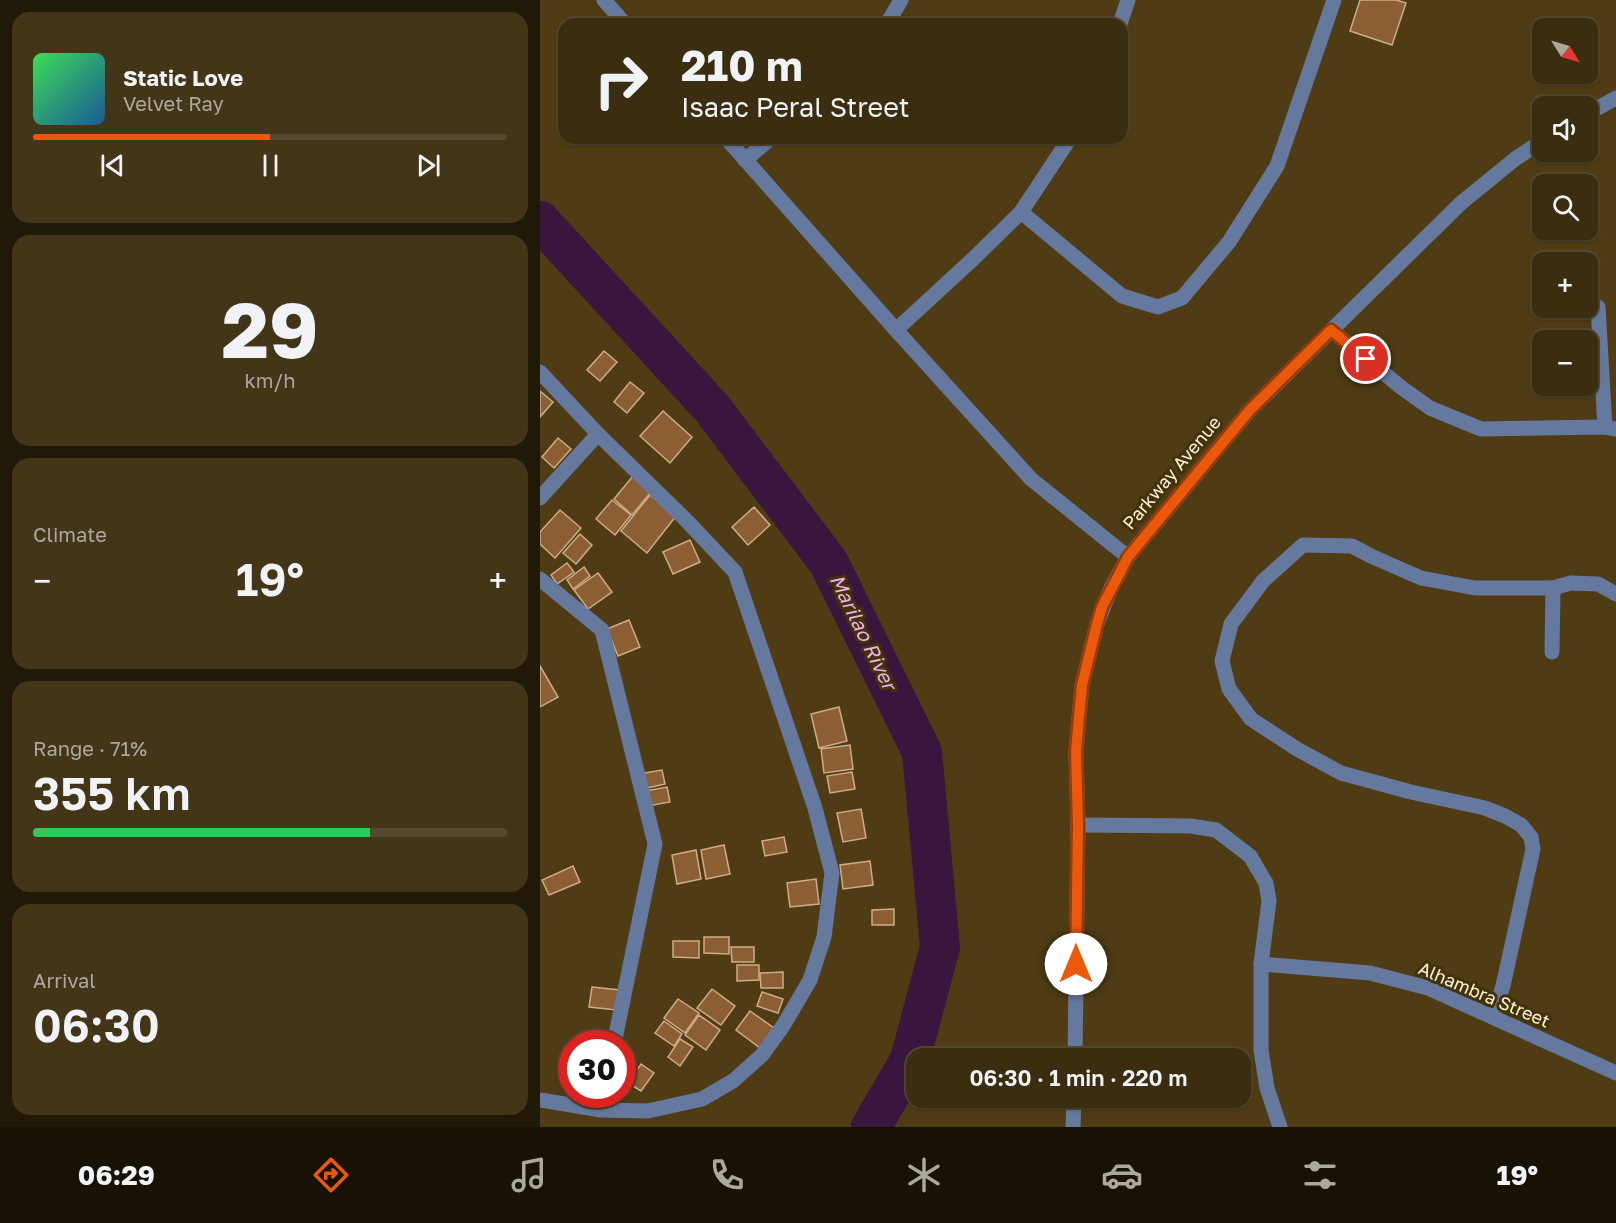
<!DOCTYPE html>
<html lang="en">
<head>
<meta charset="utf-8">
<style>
  :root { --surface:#3b2d0f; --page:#423518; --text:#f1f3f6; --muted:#aca89e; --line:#54492f; --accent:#ea580c }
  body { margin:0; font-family:"Golos Text",sans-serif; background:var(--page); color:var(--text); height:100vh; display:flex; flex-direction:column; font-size:22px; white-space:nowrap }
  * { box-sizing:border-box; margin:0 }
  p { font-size:20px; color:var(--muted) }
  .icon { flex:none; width:33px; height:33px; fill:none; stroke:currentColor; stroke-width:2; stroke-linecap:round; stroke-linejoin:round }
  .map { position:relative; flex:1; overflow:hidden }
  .side { display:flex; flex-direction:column; gap:12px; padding:12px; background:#201908; width:540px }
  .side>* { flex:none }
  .top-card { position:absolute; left:18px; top:18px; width:570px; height:126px; border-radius:18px; box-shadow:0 2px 4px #0004,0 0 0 2px var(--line); background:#3b2d0f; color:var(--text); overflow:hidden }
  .needle { width:39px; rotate:127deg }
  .fabs { position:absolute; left:992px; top:18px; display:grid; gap:12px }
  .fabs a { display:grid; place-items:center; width:66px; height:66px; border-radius:12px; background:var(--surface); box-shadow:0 2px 4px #0004,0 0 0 2px var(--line); font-size:30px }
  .speed { position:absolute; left:18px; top:1030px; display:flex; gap:12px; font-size:30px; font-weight:700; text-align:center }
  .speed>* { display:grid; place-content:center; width:78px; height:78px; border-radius:50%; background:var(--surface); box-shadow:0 2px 4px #0004,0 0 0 2px var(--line); line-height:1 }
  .speed .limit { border:9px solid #d22; background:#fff; color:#111 }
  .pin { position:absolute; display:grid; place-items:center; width:51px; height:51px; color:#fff; margin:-26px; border:3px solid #fff; border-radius:50%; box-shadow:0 2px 6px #0007 }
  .me { position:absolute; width:66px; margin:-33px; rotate:0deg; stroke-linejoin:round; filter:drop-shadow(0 0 4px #0008) }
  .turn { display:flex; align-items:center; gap:21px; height:126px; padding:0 24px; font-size:27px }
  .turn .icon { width:78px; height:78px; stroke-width:2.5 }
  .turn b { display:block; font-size:42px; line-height:51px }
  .big { font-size:45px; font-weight:600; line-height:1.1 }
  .side .widget { flex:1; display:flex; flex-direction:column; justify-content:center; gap:9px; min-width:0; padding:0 21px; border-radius:18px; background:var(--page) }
  .side .dial { align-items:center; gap:0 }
  .dial b { font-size:78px; line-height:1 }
  .song { display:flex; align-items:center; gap:18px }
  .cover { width:72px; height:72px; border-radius:9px; background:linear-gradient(135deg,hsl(130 70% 55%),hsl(210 70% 35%)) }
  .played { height:6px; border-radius:3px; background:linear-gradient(90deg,var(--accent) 50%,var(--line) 50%) }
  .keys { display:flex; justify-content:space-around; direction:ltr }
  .heat { display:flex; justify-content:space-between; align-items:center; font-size:33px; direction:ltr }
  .charge { height:9px; border-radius:4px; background:linear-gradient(90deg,#34c759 71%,var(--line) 0) }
  .trip { position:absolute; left:366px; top:1048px; width:345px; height:60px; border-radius:18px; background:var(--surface); box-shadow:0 2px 4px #0004,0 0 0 2px var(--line); font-weight:600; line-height:60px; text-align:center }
  .dock { display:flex; height:96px; justify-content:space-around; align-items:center; background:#181206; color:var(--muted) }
  .dock .icon { width:42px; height:42px }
  .dock .active { color:var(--accent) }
  .dock b { font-size:27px; color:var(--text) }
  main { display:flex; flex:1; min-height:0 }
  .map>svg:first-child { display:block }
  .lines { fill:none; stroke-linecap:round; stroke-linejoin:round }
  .stream { stroke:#74586d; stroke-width:7 }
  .river { stroke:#3a163e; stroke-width:40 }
  .building { fill:#8b5f33; stroke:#cfab8a; stroke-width:1.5 }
  .minor { stroke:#65799f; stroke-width:15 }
  .route-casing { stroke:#983908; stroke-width:15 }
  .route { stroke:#ea580c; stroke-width:10 }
  .labels { text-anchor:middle; stroke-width:6; stroke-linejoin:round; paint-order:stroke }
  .street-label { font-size:18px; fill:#fdf2dc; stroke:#443207 }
  .water-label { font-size:20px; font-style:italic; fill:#edb0f3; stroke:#443207 }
</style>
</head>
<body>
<main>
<section class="side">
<div class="widget">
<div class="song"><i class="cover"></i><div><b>Static Love</b><p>Velvet Ray</p></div></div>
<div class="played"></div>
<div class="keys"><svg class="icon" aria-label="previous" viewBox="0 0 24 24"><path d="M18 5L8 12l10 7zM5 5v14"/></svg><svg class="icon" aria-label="pause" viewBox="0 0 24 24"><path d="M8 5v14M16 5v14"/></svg><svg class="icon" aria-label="next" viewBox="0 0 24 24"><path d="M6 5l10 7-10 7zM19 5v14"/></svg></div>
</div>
<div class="widget dial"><b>29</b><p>km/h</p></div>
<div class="widget"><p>Climate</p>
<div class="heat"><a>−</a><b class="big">19°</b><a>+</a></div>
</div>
<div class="widget"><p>Range · 71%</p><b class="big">355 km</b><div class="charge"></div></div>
<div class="widget"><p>Arrival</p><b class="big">06:30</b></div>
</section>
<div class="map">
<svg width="1076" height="1127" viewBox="0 0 1076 1127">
  <rect width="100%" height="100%" fill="#4f3c14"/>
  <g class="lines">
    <polyline class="stream" points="333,1125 335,1127"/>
    <polyline class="river" points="0,221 171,407 289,563 382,752 400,947 370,1060 331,1127"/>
  </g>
  <g class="building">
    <polygon points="820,0 856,0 866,3 852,45 810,31"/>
    <polygon points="64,351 77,362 60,381 47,370"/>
    <polygon points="90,382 104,393 87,413 74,402"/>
    <polygon points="0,391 13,402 0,417"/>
    <polygon points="123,411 152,437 130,463 100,436"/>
    <polygon points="18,438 31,449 14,468 2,457"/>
    <polygon points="93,476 111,492 92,515 74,499"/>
    <polygon points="110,495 136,516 107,553 81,531"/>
    <polygon points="72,500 91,515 75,535 56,519"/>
    <polygon points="214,507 230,525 208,545 192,527"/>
    <polygon points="20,510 41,528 15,558 0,544 0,532"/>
    <polygon points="40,534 52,545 36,564 23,553"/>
    <polygon points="150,540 160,562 133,574 123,552"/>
    <polygon points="27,563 34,572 17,584 11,575"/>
    <polygon points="44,567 50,576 33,589 27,580"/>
    <polygon points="58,573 72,592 48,609 34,590"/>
    <polygon points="89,620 100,647 78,656 67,629"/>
    <polygon points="0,666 18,697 0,707"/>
    <polygon points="299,707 307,741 279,748 271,714"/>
    <polygon points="310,745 313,769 284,773 281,749"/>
    <polygon points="122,770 125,784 107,788 104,773"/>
    <polygon points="312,772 315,789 290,793 287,776"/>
    <polygon points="127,787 130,802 108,806 105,791"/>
    <polygon points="321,809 326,838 303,842 297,813"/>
    <polygon points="244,837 247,852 225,856 222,841"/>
    <polygon points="184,845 190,874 166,879 161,850"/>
    <polygon points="156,850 161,879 137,884 132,855"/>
    <polygon points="330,861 333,885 303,889 300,865"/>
    <polygon points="33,866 40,882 9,895 2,880"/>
    <polygon points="276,879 279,904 250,907 247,883"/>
    <polygon points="354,909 354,925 332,925 332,910"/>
    <polygon points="164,937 189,937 189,954 164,953"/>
    <polygon points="133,941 159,941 159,958 133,957"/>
    <polygon points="191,947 214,947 214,962 192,962"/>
    <polygon points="197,965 219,965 219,980 197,981"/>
    <polygon points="243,972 243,988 221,988 220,973"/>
    <polygon points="52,987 80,990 77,1010 49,1007"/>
    <polygon points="172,989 195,1006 181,1025 157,1008"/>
    <polygon points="222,992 243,999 238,1013 217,1006"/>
    <polygon points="138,999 159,1013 145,1033 124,1018"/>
    <polygon points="210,1011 234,1028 220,1048 196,1030"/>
    <polygon points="159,1015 180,1030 166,1050 145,1035"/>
    <polygon points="124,1021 142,1034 134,1046 115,1033"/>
    <polygon points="140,1039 153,1047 140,1066 128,1057"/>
    <polygon points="101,1064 114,1073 101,1091 88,1083"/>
  </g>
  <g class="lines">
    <g class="minor">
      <polyline points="64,0 85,24"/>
      <polyline points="347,24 361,0"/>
      <polyline points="580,24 588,0"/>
      <polyline points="1047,114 1076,98"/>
      <polyline points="186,138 356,330 491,479 588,557"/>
      <polyline points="205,160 231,138"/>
      <polyline points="481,212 582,296 618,307 642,298 689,242 737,166 794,0"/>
      <polyline points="1058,307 1065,427"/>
      <polyline points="356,330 433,259 481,212 530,138"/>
      <polyline points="791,330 862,388 890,408 941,429 1065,427 1076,429"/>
      <polyline points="0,372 58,434 147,521 195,572 275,808 292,873 284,937 270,980 243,1026 222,1055 193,1081 162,1099 108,1111 61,1110 0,1100"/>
      <polyline points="0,498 58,434"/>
      <polyline points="0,579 62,630 115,844 74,1044"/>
      <polyline points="1012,652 1013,588"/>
      <polyline points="538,825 651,826 676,830 710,856 726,883 729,901 721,964 721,1050 727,1088 740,1127"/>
      <polyline points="721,964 830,973 888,988 1076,1073"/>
      <polyline points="953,1017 963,986 993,849 991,837 981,825 965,816 945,808 871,792 801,773 757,749 711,719 689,689 682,661 691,624 723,581 763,545 812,546 831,556 881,578 935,588 1013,588 1031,583 1058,584 1076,594"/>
      <polyline points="535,1059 538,825 536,751 542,685 557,624 571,588 588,557 709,411 921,203 975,159 1002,141"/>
      <polyline points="533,1127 534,1098"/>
    </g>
  </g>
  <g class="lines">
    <defs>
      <polyline id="route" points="536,964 538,825 536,751 542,685 557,624 562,607 588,557 709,411 791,330 826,359"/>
    </defs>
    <use href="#route" class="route-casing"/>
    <use href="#route" class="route"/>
  </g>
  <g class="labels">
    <g class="street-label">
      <text transform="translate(632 473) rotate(-50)" y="6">Parkway Avenue</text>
      <text transform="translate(944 995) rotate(23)" y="6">Alhambra Street</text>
    </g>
    <g class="water-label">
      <text transform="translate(323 632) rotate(64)" y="7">Marilao River</text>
    </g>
  </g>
</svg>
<div class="fabs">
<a><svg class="needle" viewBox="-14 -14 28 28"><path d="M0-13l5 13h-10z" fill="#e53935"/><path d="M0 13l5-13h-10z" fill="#aca89e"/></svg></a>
<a><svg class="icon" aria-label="sound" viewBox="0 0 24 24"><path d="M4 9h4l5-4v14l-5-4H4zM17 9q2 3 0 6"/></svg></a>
<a><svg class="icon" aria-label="search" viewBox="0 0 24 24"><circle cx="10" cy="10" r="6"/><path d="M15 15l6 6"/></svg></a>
<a>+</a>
<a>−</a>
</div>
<div class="speed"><div class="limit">30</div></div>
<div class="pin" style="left:826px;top:359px;background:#d93025"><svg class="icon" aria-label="arrive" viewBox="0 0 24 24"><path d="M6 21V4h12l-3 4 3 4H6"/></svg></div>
<svg class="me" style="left:536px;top:964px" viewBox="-20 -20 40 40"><circle r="19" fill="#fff"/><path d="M0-13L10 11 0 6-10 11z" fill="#ea580c"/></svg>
<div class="trip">06:30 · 1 min · 220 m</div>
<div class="top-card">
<div class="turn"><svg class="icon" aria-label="right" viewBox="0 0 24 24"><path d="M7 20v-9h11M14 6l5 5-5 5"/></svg><div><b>210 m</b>Isaac Peral Street</div></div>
</div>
</div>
</main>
<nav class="dock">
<b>06:29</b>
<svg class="icon active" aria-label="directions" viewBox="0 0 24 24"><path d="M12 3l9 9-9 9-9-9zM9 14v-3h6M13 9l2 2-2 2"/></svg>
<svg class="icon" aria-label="music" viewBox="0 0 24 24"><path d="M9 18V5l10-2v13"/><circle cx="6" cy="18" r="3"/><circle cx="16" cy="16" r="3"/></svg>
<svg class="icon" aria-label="phone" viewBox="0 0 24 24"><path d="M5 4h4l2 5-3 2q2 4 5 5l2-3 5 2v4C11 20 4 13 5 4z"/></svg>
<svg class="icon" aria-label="climate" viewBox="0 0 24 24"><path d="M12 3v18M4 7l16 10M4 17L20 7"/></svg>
<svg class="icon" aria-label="car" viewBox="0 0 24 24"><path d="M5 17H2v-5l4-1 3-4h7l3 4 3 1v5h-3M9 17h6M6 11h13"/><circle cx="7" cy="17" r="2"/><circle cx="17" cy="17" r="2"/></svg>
<svg class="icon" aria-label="filters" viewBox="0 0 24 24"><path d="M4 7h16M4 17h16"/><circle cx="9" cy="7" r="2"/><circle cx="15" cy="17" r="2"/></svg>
<b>19°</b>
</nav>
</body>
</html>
